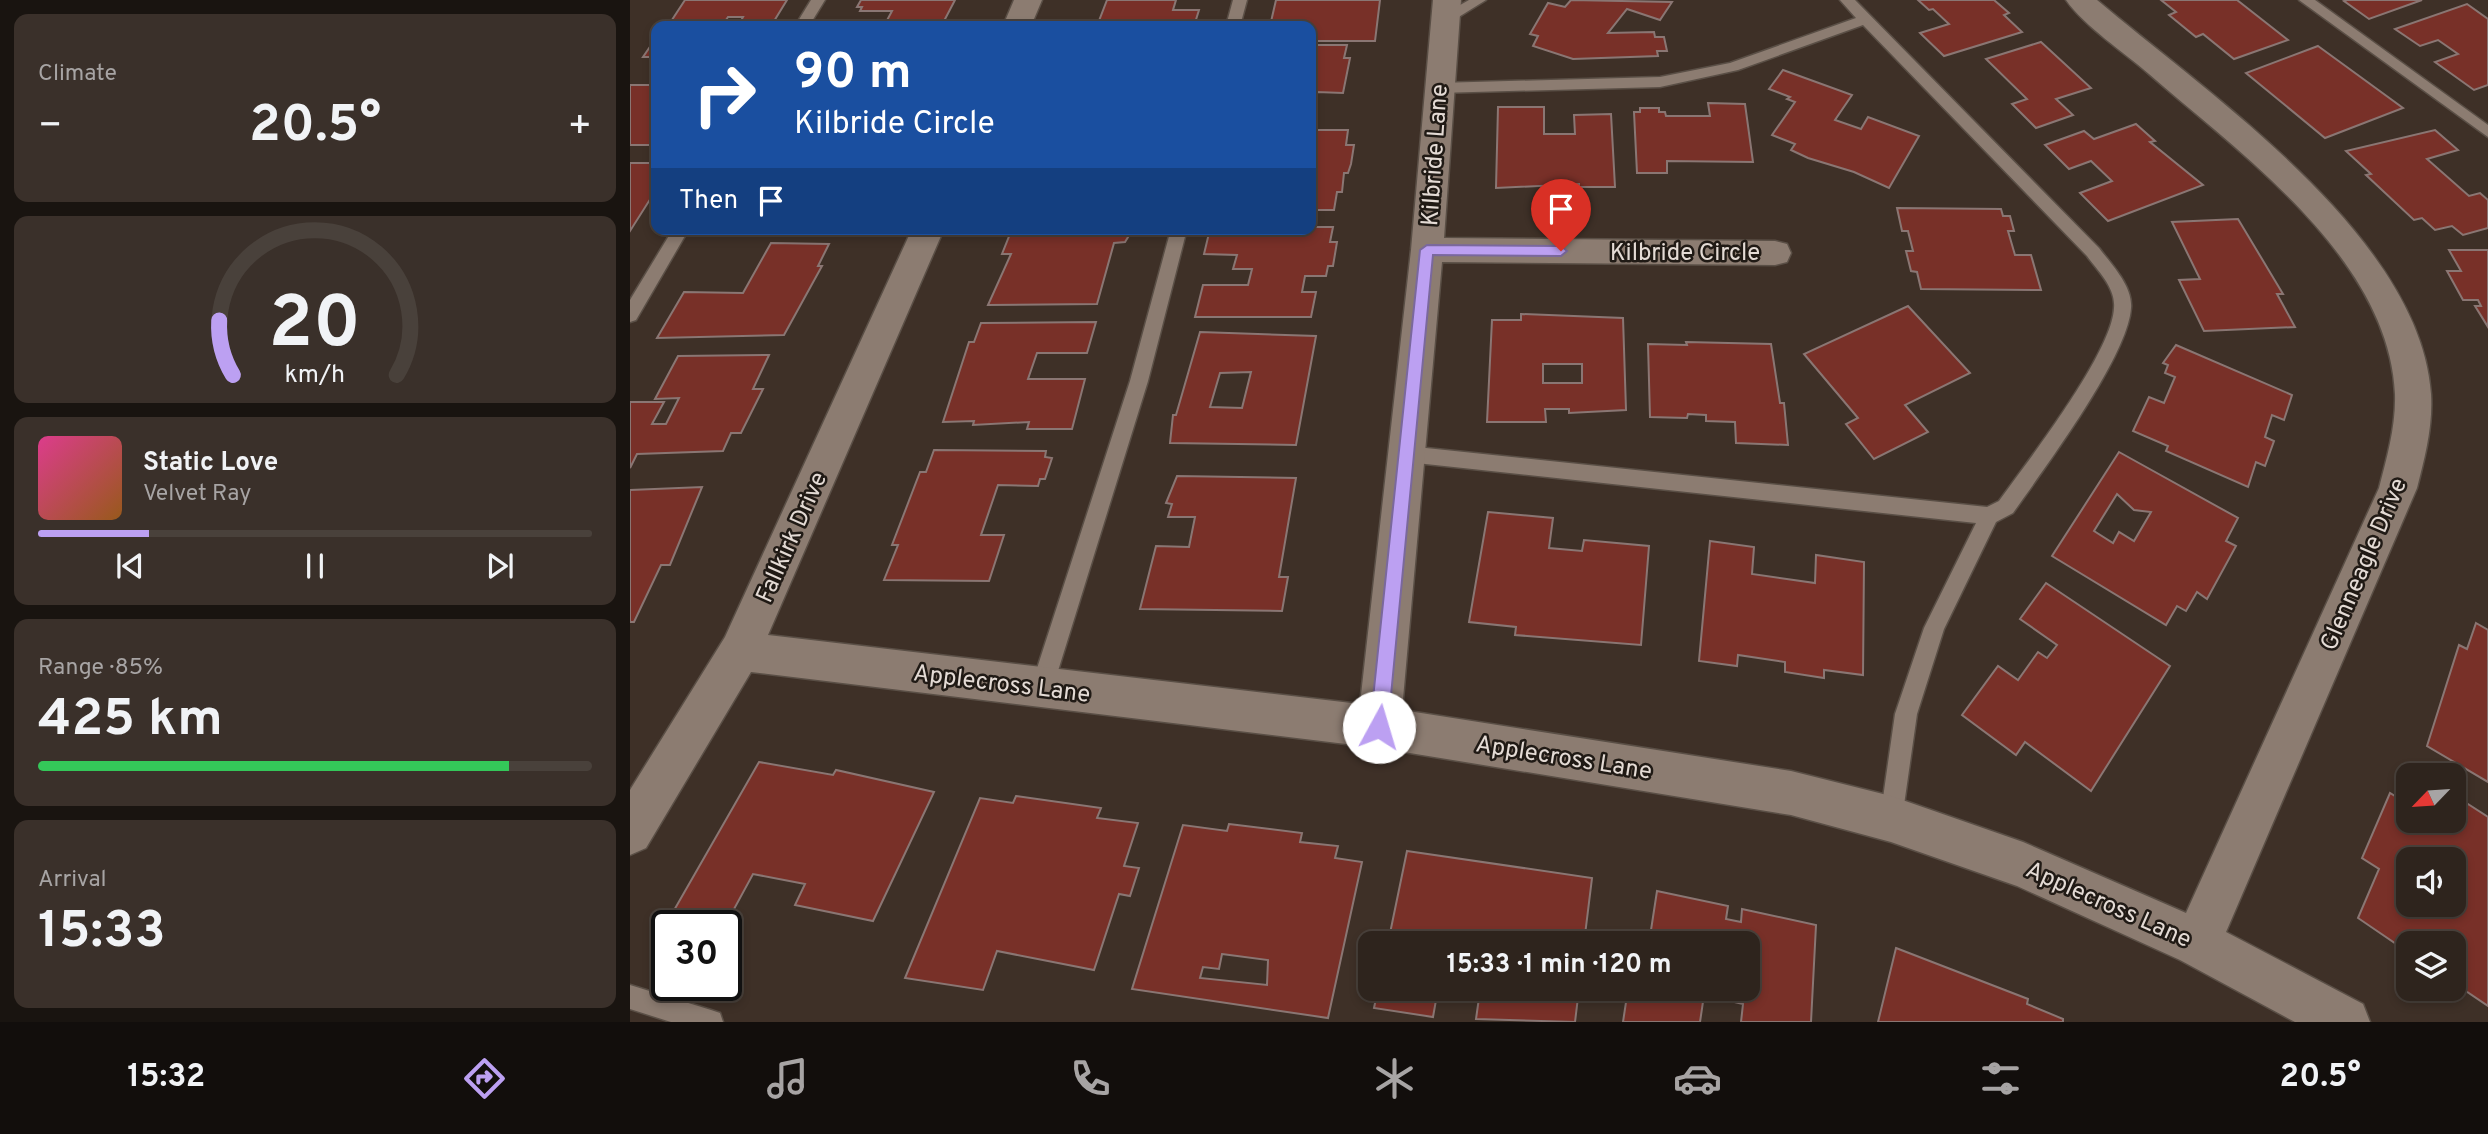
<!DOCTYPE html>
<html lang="en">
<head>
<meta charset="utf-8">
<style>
  :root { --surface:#2e241d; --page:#3a302a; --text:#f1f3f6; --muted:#a7a4a4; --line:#49413b; --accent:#bca0f2 }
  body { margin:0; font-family:Overpass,sans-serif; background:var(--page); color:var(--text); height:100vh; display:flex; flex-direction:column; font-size:26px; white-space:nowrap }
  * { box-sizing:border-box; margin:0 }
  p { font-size:23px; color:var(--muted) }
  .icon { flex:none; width:38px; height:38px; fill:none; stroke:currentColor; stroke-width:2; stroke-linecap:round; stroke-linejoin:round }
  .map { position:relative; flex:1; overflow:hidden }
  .drawer { display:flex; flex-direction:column; gap:14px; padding:14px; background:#191410; width:630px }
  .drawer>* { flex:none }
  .banner { position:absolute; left:21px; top:21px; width:665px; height:214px; border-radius:14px; box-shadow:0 4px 10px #0003,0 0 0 2px var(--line); background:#1a4fa0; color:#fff; overflow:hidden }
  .needle { width:46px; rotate:245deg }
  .fabs { position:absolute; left:1766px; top:763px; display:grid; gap:14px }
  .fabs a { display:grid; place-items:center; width:70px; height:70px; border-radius:14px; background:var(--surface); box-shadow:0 4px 10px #0003,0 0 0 2px var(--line); font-size:35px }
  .speed { position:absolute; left:21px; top:910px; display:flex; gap:14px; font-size:35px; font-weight:700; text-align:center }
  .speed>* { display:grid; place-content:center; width:91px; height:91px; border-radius:50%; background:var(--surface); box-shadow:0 4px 10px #0003,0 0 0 2px var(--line); line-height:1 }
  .speed .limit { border:4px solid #111; border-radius:10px; background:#fff; color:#111 }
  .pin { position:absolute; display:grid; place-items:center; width:60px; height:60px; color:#fff; margin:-72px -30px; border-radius:50% 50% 50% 0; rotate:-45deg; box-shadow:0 0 7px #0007 }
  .pin .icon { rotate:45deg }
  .me { position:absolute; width:77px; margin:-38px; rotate:6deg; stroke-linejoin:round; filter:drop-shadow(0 0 5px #0008) }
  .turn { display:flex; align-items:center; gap:24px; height:147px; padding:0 28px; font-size:32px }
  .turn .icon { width:91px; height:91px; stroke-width:2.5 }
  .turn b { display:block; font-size:49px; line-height:60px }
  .then { display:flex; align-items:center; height:66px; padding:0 28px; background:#0003; gap:14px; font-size:26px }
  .big { font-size:52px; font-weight:700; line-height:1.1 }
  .drawer .card { flex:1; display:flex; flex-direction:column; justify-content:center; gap:10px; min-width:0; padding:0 24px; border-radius:14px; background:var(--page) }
  .drawer .dial { align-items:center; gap:0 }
  .dial svg { height:182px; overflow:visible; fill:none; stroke:var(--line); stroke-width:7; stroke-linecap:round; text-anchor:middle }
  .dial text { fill:var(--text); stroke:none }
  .song { display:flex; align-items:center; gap:21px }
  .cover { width:84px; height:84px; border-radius:10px; background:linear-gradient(135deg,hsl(330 70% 55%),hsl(30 70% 35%)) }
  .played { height:7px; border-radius:4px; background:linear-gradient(90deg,var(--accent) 20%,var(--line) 20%) }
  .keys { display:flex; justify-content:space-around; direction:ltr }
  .heat { display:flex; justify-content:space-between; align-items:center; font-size:38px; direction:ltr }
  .charge { height:10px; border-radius:5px; background:linear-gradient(90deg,#34c759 85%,var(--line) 0) }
  .trip { position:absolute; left:728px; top:931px; width:402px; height:70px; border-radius:14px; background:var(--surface); box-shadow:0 4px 10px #0003,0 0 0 2px var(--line); font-weight:700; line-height:70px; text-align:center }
  .tab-bar { display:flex; height:112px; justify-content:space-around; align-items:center; background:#120e0c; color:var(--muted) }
  .tab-bar .icon { width:49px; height:49px }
  .tab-bar .selected { color:var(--accent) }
  .tab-bar b { font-size:32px; color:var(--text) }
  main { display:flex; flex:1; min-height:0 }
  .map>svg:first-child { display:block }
  .building { fill:#783028; stroke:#8a7673; stroke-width:2; fill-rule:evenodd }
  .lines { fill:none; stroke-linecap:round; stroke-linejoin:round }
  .lane-casing { stroke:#5a4f46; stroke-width:3 }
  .street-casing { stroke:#5a4f46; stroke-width:3 }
  .lane { fill:#8c7c71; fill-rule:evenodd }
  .street { fill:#8c7c71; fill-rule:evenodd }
  .route { fill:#bca0f2; stroke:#7a689d; stroke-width:2 }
  .labels { text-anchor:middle; stroke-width:5; stroke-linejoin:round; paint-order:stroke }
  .street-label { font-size:24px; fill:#e4dbd5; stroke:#201a15 }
</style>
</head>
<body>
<main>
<section class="drawer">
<div class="card"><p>Climate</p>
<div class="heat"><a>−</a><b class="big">20.5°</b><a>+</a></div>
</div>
<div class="card dial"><svg viewBox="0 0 100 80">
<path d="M14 69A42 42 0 1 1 86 69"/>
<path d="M14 69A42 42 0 0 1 8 45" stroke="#bca0f2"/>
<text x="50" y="56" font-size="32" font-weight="700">20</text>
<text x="50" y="72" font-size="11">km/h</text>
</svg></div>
<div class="card">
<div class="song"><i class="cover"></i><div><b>Static Love</b><p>Velvet Ray</p></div></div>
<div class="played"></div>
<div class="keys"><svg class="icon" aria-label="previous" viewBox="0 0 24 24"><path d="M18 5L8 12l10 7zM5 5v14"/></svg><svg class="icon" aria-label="pause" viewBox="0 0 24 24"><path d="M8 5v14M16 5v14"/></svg><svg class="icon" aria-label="next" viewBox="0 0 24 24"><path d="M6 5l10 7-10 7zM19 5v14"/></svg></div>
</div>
<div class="card"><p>Range · 85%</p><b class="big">425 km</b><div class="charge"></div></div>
<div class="card"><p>Arrival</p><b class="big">15:33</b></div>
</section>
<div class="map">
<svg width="1858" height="1022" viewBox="0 0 1858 1022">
  <rect width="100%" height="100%" fill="#3e3027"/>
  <g class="building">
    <polygon points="55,0 157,0 141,26 108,26 113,17 98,17 92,26 38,26"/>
    <polygon points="231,0 325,0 314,21 321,21 318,26 254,26 262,11 230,11 232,7 227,7"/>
    <polygon points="477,0 546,0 543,10 569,10 564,26 467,26"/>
    <polygon points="646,0 750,0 745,41 681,41 681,26 640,26"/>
    <polygon points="941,0 1042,2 1030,20 997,9 978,33 1024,32 1025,37 1034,37 1037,51 1027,51 1028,56 943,59 903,46 908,36 900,34 918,3 935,7"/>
    <polygon points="1288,0 1364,0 1379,13 1374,15 1392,32 1314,56 1290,33 1319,24 1303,9 1299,10"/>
    <polygon points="1531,0 1607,0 1658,40 1604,59 1573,34 1566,37 1539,15 1546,12"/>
    <polygon points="1717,0 1792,0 1739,19 1714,1"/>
    <polygon points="1837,4 1858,19 1858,85 1844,90 1805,62 1828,54 1808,40 1790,46 1765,29"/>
    <polygon points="26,38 26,57 13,57"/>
    <polygon points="1411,42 1461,88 1426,99 1443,115 1406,128 1382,104 1397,99 1356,59"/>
    <polygon points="681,45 717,45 714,58 720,58 713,93 687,92 683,112"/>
    <polygon points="1688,46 1773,108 1695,138 1616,73"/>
    <polygon points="1153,70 1222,95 1205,120 1231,129 1238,117 1289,136 1259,188 1224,172 1178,158 1161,150 1165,144 1142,135 1165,102 1157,99 1160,97 1139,89"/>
    <polygon points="26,78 26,145 0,145 0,85 22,85"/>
    <polygon points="1078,103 1115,104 1123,162 1037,161 1037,173 1007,173 1004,112 1010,112 1010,108 1029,108 1029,112 1035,112 1036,116 1080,116"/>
    <polygon points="868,107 914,107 914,134 945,134 944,115 981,114 985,187 949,187 949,184 866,188"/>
    <polygon points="1506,124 1525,141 1520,142 1573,185 1478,221 1450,193 1482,181 1461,161 1439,169 1415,145 1454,131 1464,139"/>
    <polygon points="681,130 718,130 716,145 724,145 721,164 718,173 714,173 712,192 707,192 704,210 681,210"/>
    <polygon points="1805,130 1828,150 1797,159 1839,196 1850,193 1858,200 1858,228 1833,235 1822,226 1805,230 1792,218 1784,220 1736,175 1741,174 1716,151"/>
    <polygon points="0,163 26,163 26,190 0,231"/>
    <polygon points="1267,208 1371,209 1373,216 1380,216 1384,231 1378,231 1385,255 1401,255 1411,290 1291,289 1287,272 1281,271 1276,251 1283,251 1278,231 1272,231"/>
    <polygon points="1608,219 1653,294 1647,294 1665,327 1574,331 1549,280 1570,279 1542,222"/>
    <polygon points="681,227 703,227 700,242 707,242 703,266 698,266 696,276 675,276 672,292 686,292 681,317 565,317 573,285 618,285 622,269 603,269 607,255 574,254 580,229"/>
    <polygon points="390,229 503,229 495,242 484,243 467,304 358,305 381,254 372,254 380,234 389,234"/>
    <polygon points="141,243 199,244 188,266 192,266 154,335 27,338 54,292 113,293"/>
    <polygon points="1819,250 1858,250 1858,327 1845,306 1851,306 1848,300 1833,300 1817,271 1831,271"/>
    <polygon points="1278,306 1340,373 1275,405 1298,432 1244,459 1216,424 1228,418 1174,354"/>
    <path d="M891,314L993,318L996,410L939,413V409H915L916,422H857L862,320H891ZM913,364H952V383H913Z"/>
    <polygon points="466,322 457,353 407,353 398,379 455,379 442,429 397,429 399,422 343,425 344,421 313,422 339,342 344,342 351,323"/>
    <path d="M570,332L686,336L666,445L540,443L543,415H546ZM621,372L612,408L580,407L590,373Z"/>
    <polygon points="1056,342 1141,344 1150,403 1154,403 1158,445 1106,443 1105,422 1076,421 1076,415 1058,414 1057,418 1020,417 1018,344 1057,345"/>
    <polygon points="1546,345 1662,395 1654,420 1642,415 1635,437 1644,441 1635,466 1626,462 1618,487 1536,451 1538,446 1503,431 1519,397 1534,403 1545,377 1535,373 1538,365 1533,363"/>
    <polygon points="139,355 123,389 133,389 111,433 101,433 93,451 7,454 0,468 0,402 34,402 22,424 36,424 49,398 25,399 48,356"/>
    <polygon points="304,450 416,451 415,457 422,458 415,479 410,479 408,486 368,485 351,535 374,535 359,581 254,580 268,545 262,545 290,472 296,472"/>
    <path d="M1489,452L1608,518L1596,541L1606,546L1577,599L1567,592L1556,611L1547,606L1536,625L1422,556ZM1487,494L1504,510L1521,512L1504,541L1489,532L1483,543L1464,531Z"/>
    <polygon points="547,476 666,478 649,577 658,577 652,611 510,609 526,546 559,547 565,517 538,517 542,504 536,503"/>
    <polygon points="72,487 40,565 31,565 4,622 0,622 0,490"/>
    <polygon points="858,512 923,518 919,548 952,551 954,540 1019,546 1011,645 885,635 886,627 839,622"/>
    <polygon points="1080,541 1124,547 1122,574 1185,583 1186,555 1234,562 1233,675 1194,670 1194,678 1155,672 1155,662 1108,655 1107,666 1069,661"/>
    <polygon points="1416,583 1540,666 1461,791 1395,742 1386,755 1332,715 1368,666 1388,680 1408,652 1417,658 1427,645 1390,619"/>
    <polygon points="1846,623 1858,630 1858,782 1797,746 1829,645 1837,649"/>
    <polygon points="129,762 203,775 206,770 304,792 243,921 165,905 175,884 123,874 97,922 43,912"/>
    <path d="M1778,789V821H1824V795L1858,817V1006L1824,983V943H1778V952L1728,918L1749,869L1732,858L1760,793L1773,801ZM1778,859H1824V905H1778Z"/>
    <polygon points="386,796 471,808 467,818 508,823 494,866 509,868 500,896 489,894 464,970 367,951 353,990 275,978 350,798 383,803"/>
    <path d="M599,824L672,833L670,842L708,846L705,858L732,862L698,1018L502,989L553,825L597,831ZM592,954L638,960L637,985L570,978L573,967L589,969Z"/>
    <polygon points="777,851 962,878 954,943 758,943"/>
    <polygon points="1027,891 1098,906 1096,919 1111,922 1112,909 1186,925 1181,1022 1111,1022 1113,1004 1074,995 1070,1022 993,1022 998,989 1118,989 1118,943 1019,943"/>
    <polygon points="1266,948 1398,999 1397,1004 1433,1019 1433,1022 1248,1022"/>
    <polygon points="748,989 808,989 803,1017 744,1008"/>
    <polygon points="836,989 949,989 945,1022 846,1019 850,991"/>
  </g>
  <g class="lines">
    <defs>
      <g id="lane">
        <polygon points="181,0 195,0 179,26 165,26"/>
        <polygon points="603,0 617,0 610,26 596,26"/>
        <polygon points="839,0 856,0 819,23 809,23 809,17"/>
        <path d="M1210,0H1225L1469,248C1481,264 1503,286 1501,308C1498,357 1413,470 1383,513L1366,522L1314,629L1287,714L1272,819L1269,827L1261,830L1253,827L1250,819L1265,714L1294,628L1346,523L777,462L770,460L768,454L770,448L777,446L1357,507L1369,501C1398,461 1482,353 1484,308C1486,288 1468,271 1457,256L1233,25L1108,70L1030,87L808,93L801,88L808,83L1030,77L1100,63L1226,18Z"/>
        <polygon points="1669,0 1685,0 1858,125 1858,137"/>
        <polygon points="43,229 59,229 6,320 0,322 0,300"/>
        <polygon points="541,229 557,229 518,381 423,687 419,694 412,697 405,694 401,687 500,381"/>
        <polygon points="0,985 81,1010 90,1013 93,1022 41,1022 0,1009"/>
      </g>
      <g id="street">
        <polygon points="384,0 412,0 401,26 373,26"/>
        <path d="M803,0H831L814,238L1145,241L1157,244L1161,253L1157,262L1145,265L812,262L772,710L1161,771L1261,796L1393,842L1556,913L1749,488C1757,457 1766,426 1765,394C1759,259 1612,155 1519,74C1495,53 1454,26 1436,0H1467C1578,94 1790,237 1801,394C1803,426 1795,457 1787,488L1596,932L1733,1004L1740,1022H1665L1550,960L1387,886L1261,842L1161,815L749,748L121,672L16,848L0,855V790L95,637L282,229H314L138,635L730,704L781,250Z"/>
      </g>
    </defs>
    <use href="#lane" class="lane-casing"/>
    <use href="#street" class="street-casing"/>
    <use href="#lane" class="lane"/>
    <use href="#street" class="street"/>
  </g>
  <polygon class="route" points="797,245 931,246 937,251 931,256 803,255 758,727 756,733 749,736 743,733 740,727 790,250"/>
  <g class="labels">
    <g class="street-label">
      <text transform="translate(804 155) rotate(-86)" y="8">Kilbride Lane</text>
      <text x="1055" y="260">Kilbride Circle</text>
      <text transform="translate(161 537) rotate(-66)" y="8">Fallkirk Drive</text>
      <text transform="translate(1733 564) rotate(-67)" y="8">Glenneagle Drive</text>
      <text transform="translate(372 683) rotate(7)" y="8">Applecross Lane</text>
      <text transform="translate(934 757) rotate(9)" y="8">Applecross Lane</text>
      <text transform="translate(1479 904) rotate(24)" y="8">Applecross Lane</text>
    </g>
  </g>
</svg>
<div class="fabs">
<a><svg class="needle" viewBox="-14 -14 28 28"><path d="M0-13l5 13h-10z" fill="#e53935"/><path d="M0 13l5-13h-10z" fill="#a7a4a4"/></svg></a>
<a><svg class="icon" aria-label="sound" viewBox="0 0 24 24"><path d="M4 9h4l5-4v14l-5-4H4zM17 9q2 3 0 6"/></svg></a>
<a><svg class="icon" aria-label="layers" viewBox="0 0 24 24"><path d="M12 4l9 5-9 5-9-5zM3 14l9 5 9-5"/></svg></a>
</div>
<div class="speed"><div class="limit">30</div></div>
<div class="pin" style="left:931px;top:251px;background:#d93025"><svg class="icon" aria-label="arrive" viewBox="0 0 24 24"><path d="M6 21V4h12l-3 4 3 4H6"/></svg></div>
<svg class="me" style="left:749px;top:727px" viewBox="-20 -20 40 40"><circle r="19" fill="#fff"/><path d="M0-13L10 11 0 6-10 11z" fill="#bca0f2"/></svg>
<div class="trip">15:33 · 1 min · 120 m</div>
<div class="banner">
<div class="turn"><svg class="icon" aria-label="right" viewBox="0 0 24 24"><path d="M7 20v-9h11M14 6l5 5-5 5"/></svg><div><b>90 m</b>Kilbride Circle</div></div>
<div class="then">Then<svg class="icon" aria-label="arrive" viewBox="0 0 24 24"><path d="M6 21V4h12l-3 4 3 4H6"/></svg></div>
</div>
</div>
</main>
<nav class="tab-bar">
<b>15:32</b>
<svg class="icon selected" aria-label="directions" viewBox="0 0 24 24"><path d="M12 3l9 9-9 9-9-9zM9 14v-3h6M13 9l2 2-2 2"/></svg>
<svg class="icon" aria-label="music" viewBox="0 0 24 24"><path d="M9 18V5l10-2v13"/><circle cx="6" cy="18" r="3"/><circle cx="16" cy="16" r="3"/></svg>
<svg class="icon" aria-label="phone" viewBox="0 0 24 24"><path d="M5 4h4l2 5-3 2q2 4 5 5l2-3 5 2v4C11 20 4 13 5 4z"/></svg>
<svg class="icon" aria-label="climate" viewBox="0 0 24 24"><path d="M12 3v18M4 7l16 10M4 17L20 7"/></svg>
<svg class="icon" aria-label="car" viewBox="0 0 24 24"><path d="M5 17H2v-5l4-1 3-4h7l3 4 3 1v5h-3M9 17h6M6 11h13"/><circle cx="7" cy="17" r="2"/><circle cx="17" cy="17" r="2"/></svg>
<svg class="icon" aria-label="filters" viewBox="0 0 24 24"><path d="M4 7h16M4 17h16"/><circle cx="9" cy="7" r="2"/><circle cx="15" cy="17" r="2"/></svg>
<b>20.5°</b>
</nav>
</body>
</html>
